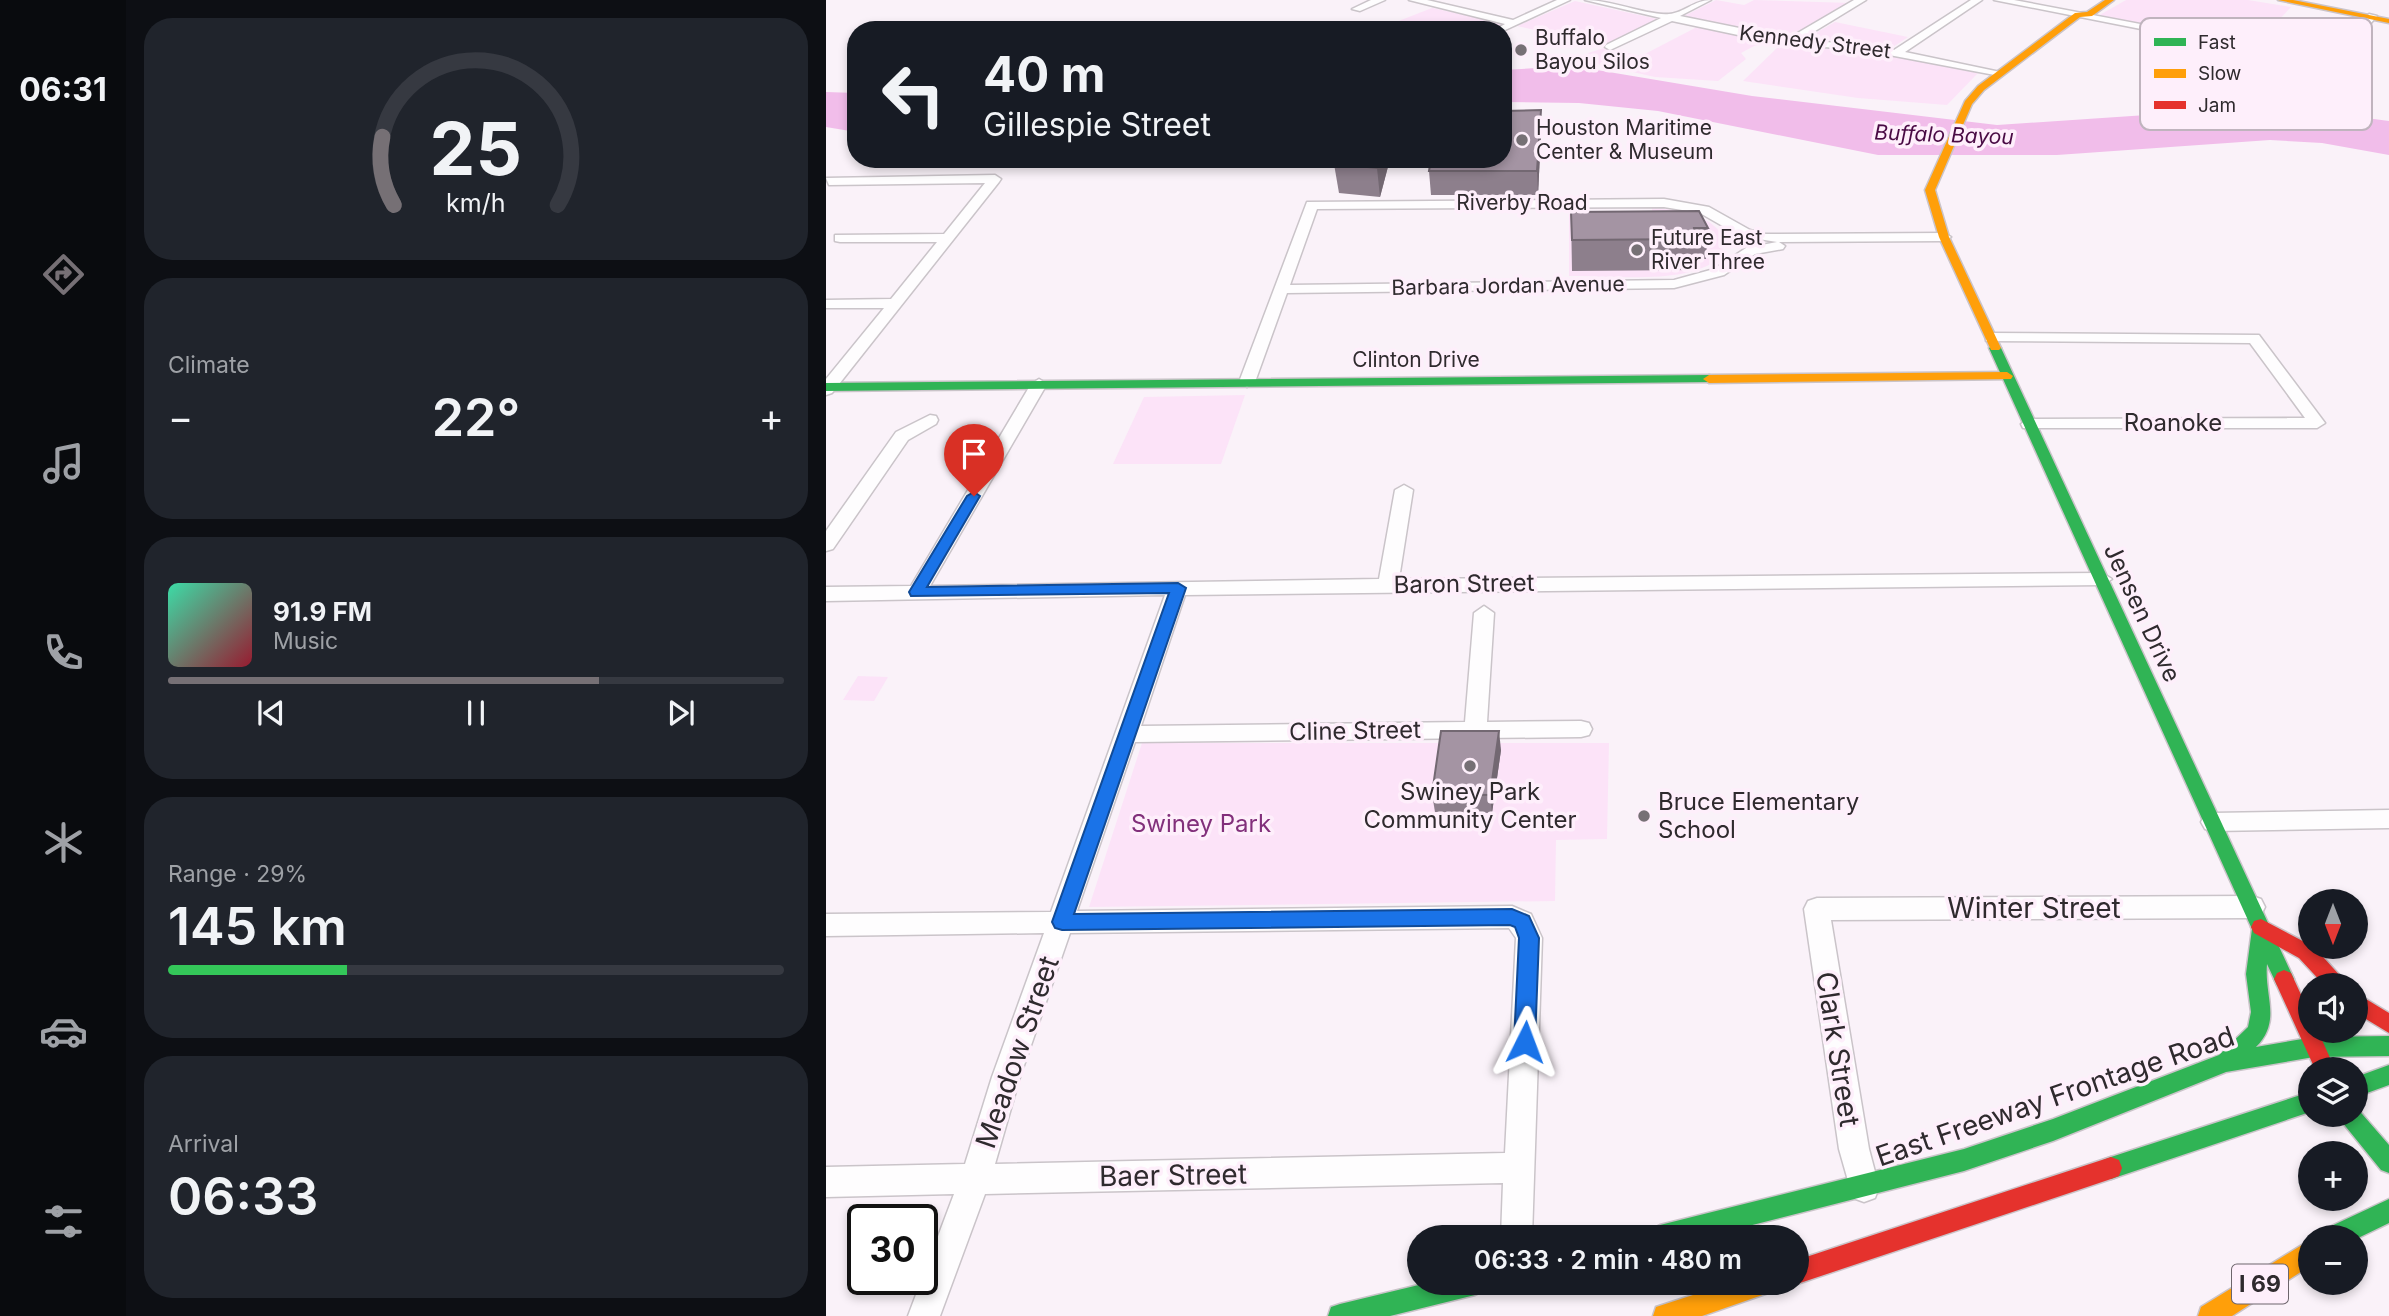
<!DOCTYPE html>
<html lang="en">
<head>
<meta charset="utf-8">
<style>
  :root { --surface:#171b24; --page:#20242c; --text:#f1f3f6; --muted:#9ea1a6; --line:#363941; --accent:#767075 }
  body { margin:0; font-family:Inter,sans-serif; background:var(--page); color:var(--text); height:100vh; display:flex; flex-direction:column; font-size:26px; white-space:nowrap }
  * { box-sizing:border-box; margin:0 }
  p { font-size:23px; color:var(--muted) }
  .icon { flex:none; width:38px; height:38px; fill:none; stroke:currentColor; stroke-width:2; stroke-linecap:round; stroke-linejoin:round }
  .map { position:relative; flex:1; overflow:hidden }
  .sheet { display:flex; flex-direction:column; gap:18px; padding:18px; background:#0d0f14; width:700px }
  .sheet>* { flex:none }
  .guide { position:absolute; left:21px; top:21px; width:665px; height:147px; border-radius:28px; box-shadow:0 4px 10px #0003; background:#171b24; color:var(--text); overflow:hidden }
  .needle { width:46px; rotate:180deg }
  .buttons { position:absolute; left:1472px; top:889px; display:grid; gap:14px }
  .buttons a { display:grid; place-items:center; width:70px; height:70px; border-radius:50%; background:var(--surface); box-shadow:0 4px 10px #0003; font-size:35px }
  .speed { position:absolute; left:21px; top:1204px; display:flex; gap:14px; font-size:35px; font-weight:700; text-align:center }
  .speed>* { display:grid; place-content:center; width:91px; height:91px; border-radius:50%; background:var(--surface); box-shadow:0 4px 10px #0003; line-height:1 }
  .speed .limit { border:4px solid #111; border-radius:10px; background:#fff; color:#111 }
  .pin { position:absolute; display:grid; place-items:center; width:60px; height:60px; color:#fff; margin:-72px -30px; border-radius:50% 50% 50% 0; rotate:-45deg; box-shadow:0 0 7px #0007 }
  .pin .icon { rotate:45deg }
  .me { position:absolute; width:77px; margin:-38px; rotate:3deg; stroke-linejoin:round; filter:drop-shadow(0 0 5px #0008) }
  .turn { display:flex; align-items:center; gap:24px; height:147px; padding:0 21px; font-size:32px }
  .turn .icon { width:91px; height:91px; stroke-width:2.5 }
  .turn b { display:block; font-size:49px; line-height:60px }
  .big { font-size:52px; font-weight:600; line-height:1.1 }
  .sheet .card { flex:1; display:flex; flex-direction:column; justify-content:center; gap:10px; min-width:0; padding:0 24px; border-radius:28px; background:var(--page) }
  .sheet .dial { align-items:center; gap:0 }
  .dial svg { height:182px; overflow:visible; fill:none; stroke:var(--line); stroke-width:7; stroke-linecap:round; text-anchor:middle }
  .dial text { fill:var(--text); stroke:none }
  .song { display:flex; align-items:center; gap:21px }
  .cover { width:84px; height:84px; border-radius:10px; background:linear-gradient(135deg,hsl(160 70% 55%),hsl(350 70% 35%)) }
  .played { height:7px; border-radius:4px; background:linear-gradient(90deg,var(--accent) 70%,var(--line) 70%) }
  .keys { display:flex; justify-content:space-around; direction:ltr }
  .heat { display:flex; justify-content:space-between; align-items:center; font-size:38px; direction:ltr }
  .charge { height:10px; border-radius:5px; background:linear-gradient(90deg,#34c759 29%,var(--line) 0) }
  .trip { position:absolute; left:581px; top:1225px; width:402px; height:70px; border-radius:35px; background:var(--surface); box-shadow:0 4px 10px #0003; font-weight:600; line-height:70px; text-align:center }
  main { display:flex; flex:1; min-height:0 }
  .dock { display:flex; flex-direction:column; width:126px; justify-content:space-around; align-items:center; background:#090b0e; color:var(--muted) }
  .dock .icon { width:49px; height:49px }
  .dock .on { color:var(--accent) }
  .dock b { font-size:32px; color:var(--text) }
  .map>svg:first-child { display:block }
  .green { fill:#fce3f8 }
  .water { fill:#f1bdea }
  .lines { fill:none; stroke-linecap:round; stroke-linejoin:round }
  .street-casing { stroke:#cac4c9; stroke-width:3 }
  .fast-casing { stroke:#cac4c9; stroke-width:3 }
  .slow-casing { stroke:#cac4c9; stroke-width:3 }
  .jam-casing { stroke:#cac4c9; stroke-width:3 }
  .street { fill:#fefdfe; fill-rule:evenodd }
  .fast { fill:#30b455; fill-rule:evenodd }
  .slow { fill:#ff9f0a; fill-rule:evenodd }
  .jam { fill:#e5322d; fill-rule:evenodd }
  .wall { fill:#8d7f8c }
  .shaded-wall { fill:#736872 }
  .building { fill:#a494a3; stroke:#736872; stroke-width:2 }
  .route { fill:#1a73e8; stroke:#114b97; stroke-width:2 }
  .poi-dot { fill:#767075; stroke:#feeffb; stroke-width:2.5 }
  .labels { text-anchor:middle; stroke-width:7; stroke-linejoin:round; paint-order:stroke }
  .far-poi-label { font-size:21px; fill:#2f2a2e; stroke:#feeffb; text-anchor:start }
  .far-street-label { font-size:21px; fill:#2f2a2e; stroke:#feeffb }
  .far-water-label { font-size:21px; font-style:italic; fill:#490a44; stroke:#feeffb }
  .shield { fill:#feeffb; stroke:#6d656c; stroke-width:2 }
  .shield-label { font-size:23px; font-weight:bold; fill:#2f2a2e }
  .street-label { font-size:24px; fill:#2f2a2e; stroke:#feeffb }
  .poi-label { font-size:24px; fill:#2f2a2e; stroke:#feeffb }
  .park-label { font-size:24px; fill:#82307b; stroke:#feeffb }
  .near-street-label { font-size:28px; fill:#2f2a2e; stroke:#feeffb }
  .key { fill:#feeffb; stroke:#c0b4be; stroke-width:2 }
  .key-label { font-size:19px; fill:#2f2a2e }
</style>
</head>
<body>
<main>
<nav class="dock">
<b>06:31</b>
<svg class="icon on" aria-label="directions" viewBox="0 0 24 24"><path d="M12 3l9 9-9 9-9-9zM9 14v-3h6M13 9l2 2-2 2"/></svg>
<svg class="icon" aria-label="music" viewBox="0 0 24 24"><path d="M9 18V5l10-2v13"/><circle cx="6" cy="18" r="3"/><circle cx="16" cy="16" r="3"/></svg>
<svg class="icon" aria-label="phone" viewBox="0 0 24 24"><path d="M5 4h4l2 5-3 2q2 4 5 5l2-3 5 2v4C11 20 4 13 5 4z"/></svg>
<svg class="icon" aria-label="climate" viewBox="0 0 24 24"><path d="M12 3v18M4 7l16 10M4 17L20 7"/></svg>
<svg class="icon" aria-label="car" viewBox="0 0 24 24"><path d="M5 17H2v-5l4-1 3-4h7l3 4 3 1v5h-3M9 17h6M6 11h13"/><circle cx="7" cy="17" r="2"/><circle cx="17" cy="17" r="2"/></svg>
<svg class="icon" aria-label="filters" viewBox="0 0 24 24"><path d="M4 7h16M4 17h16"/><circle cx="9" cy="7" r="2"/><circle cx="15" cy="17" r="2"/></svg>
</nav>
<section class="sheet">
<div class="card dial"><svg viewBox="0 0 100 80">
<path d="M14 69A42 42 0 1 1 86 69"/>
<path d="M14 69A42 42 0 0 1 9 39" stroke="#767075"/>
<text x="50" y="56" font-size="32" font-weight="700">25</text>
<text x="50" y="72" font-size="11">km/h</text>
</svg></div>
<div class="card"><p>Climate</p>
<div class="heat"><a>−</a><b class="big">22°</b><a>+</a></div>
</div>
<div class="card">
<div class="song"><i class="cover"></i><div><b>91.9 FM</b><p>Music</p></div></div>
<div class="played"></div>
<div class="keys"><svg class="icon" aria-label="previous" viewBox="0 0 24 24"><path d="M18 5L8 12l10 7zM5 5v14"/></svg><svg class="icon" aria-label="pause" viewBox="0 0 24 24"><path d="M8 5v14M16 5v14"/></svg><svg class="icon" aria-label="next" viewBox="0 0 24 24"><path d="M6 5l10 7-10 7zM19 5v14"/></svg></div>
</div>
<div class="card"><p>Range · 29%</p><b class="big">145 km</b><div class="charge"></div></div>
<div class="card"><p>Arrival</p><b class="big">06:33</b></div>
</section>
<div class="map">
<svg width="1563" height="1316" viewBox="0 0 1563 1316">
  <rect width="100%" height="100%" fill="#faf2f9"/>
  <g class="green">
    <polygon points="890,0 918,5 928,0 1025,3 962,39 858,16"/>
    <polygon points="1300,0 1422,0 1465,7 1428,46 1272,16"/>
    <polygon points="749,1 836,20 779,46 691,26"/>
    <polygon points="606,8 607,8 678,24 664,30 552,29"/>
    <polygon points="1009,22 1082,37 1067,47 1015,40 979,39"/>
    <polygon points="871,27 943,43 928,46 915,53 920,59 892,81 829,77 758,61 762,53 778,48 815,56"/>
    <polygon points="954,45 1057,53 1152,73 1121,105 1032,98 917,81"/>
    <path d="M826,208C851,209 879,213 895,233L897,253C872,287 784,275 743,276V214L826,211Z"/>
    <polygon points="419,395 395,464 287,464 318,397"/>
    <polygon points="32,676 62,677 48,701 17,700"/>
    <polygon points="316,743 783,743 781,839 730,840 729,901 263,907"/>
  </g>
  <g class="water">
    <polygon points="747,66 926,96 1171,125 1350,113 1381,108 1487,111 1563,121 1563,155 1496,143 1444,140 1231,155 1052,155 832,111 753,103 677,102 677,70"/>
    <polygon points="0,92 30,93 30,132 0,127"/>
  </g>
  <g class="lines">
    <defs>
      <g id="street">
        <polygon points="545,0 559,0 534,11 526,9"/>
        <polygon points="583,0 601,0 687,20 731,0 744,0 677,31 672,28 679,24"/>
        <path d="M759,0C786,0 823,16 843,14C858,13 868,0 885,0L854,16L963,38L1028,0H1040L976,39L1068,50L1145,0H1156L1079,52L1179,73L1174,76L1042,51L945,42L846,21L784,50L779,47L780,45L835,18Z"/>
        <polygon points="1168,0 1188,0 1504,60 1543,14 1551,16 1507,67"/>
        <polygon points="169,175 175,179 173,182 6,393 0,395 0,379 58,308 0,308 0,300 65,299 111,242 14,242 9,241 9,235 118,234 159,183 3,185 0,178"/>
        <path d="M838,199L883,207L924,230L939,234L1118,233L1125,237L1118,241L953,242L959,246L957,249L929,254L898,275L848,288L461,293L429,382L421,387L413,382L481,202ZM838,207L874,213L914,236L951,242L920,248L888,269L848,280L464,285L491,209Z"/>
        <polygon points="1165,333 1433,335 1499,423 1491,428 1197,428 1195,424 1203,419 1479,418 1424,343 1160,341 1160,335"/>
        <path d="M213,379L221,384L104,586L553,579L569,490L578,485L587,490L573,579L1276,573L1286,579L1276,585L359,595L315,726L639,722L648,613L658,606L668,613L661,722L755,721L763,723L766,729L763,735L755,737L309,742L251,911L686,906L705,914L716,938L706,1237H675L677,1183L159,1194L114,1316H82L128,1194L0,1197V1167L139,1164L166,1077L218,933L0,936V914L225,912L339,595L0,601V587L85,586L205,384ZM683,928L690,938L679,1153L169,1164L194,1077L244,933Z"/>
        <polygon points="104,415 110,416 112,420 110,424 82,440 7,549 0,551 0,531 70,432"/>
        <polygon points="1563,810 1563,828 1387,831 1379,829 1375,822 1379,815 1387,813"/>
        <polygon points="1426,896 1435,899 1439,907 1435,915 1426,918 1005,920 1043,1149 1053,1187 1049,1198 1038,1202 1027,1198 1013,1149 978,909 982,901 991,898"/>
      </g>
      <g id="fast">
        <path d="M1169,344L1175,348L1468,979L1465,985L1458,988L1451,985L1441,964C1438,996 1456,1021 1430,1047L1488,1037L1563,1036V1056L1488,1057L1400,1072L1227,1141L1138,1171L879,1237H822L826,1229L834,1225L1138,1149L1227,1119L1393,1055L1422,1027L1425,1012L1420,974L1426,929L1163,348Z"/>
        <polygon points="883,375 887,376 887,382 0,391 0,383"/>
        <polygon points="1563,1065 1563,1085 1530,1097 1530,1077"/>
        <polygon points="1484,1092 1484,1112 1285,1179 1277,1176 1274,1168 1277,1160 1285,1157"/>
        <polygon points="1530,1107 1563,1145 1563,1173 1555,1170 1516,1122 1513,1115 1530,1115"/>
        <polygon points="1563,1199 1563,1223 1530,1239 1495,1237 1499,1229"/>
        <polygon points="601,1283 661,1283 657,1291 649,1295 564,1316 502,1316 505,1307 514,1304"/>
      </g>
      <g id="slow">
        <polygon points="1279,0 1288,0 1266,16 1254,17 1158,90 1146,104 1109,190 1123,237 1175,348 1173,350 1165,350 1113,237 1099,190 1139,101 1152,86 1249,13 1261,12"/>
        <polygon points="1452,0 1467,0 1563,19 1563,23"/>
        <polygon points="1181,372 1187,376 1185,379 883,383 877,379 883,375"/>
        <polygon points="1484,1240 1484,1266 1406,1316 1372,1316 1375,1307"/>
        <polygon points="904,1283 952,1283 948,1291 876,1316 827,1316 830,1307"/>
      </g>
      <g id="jam">
        <polygon points="1435,919 1488,947 1517,979 1520,985 1498,985 1473,958 1428,933 1425,927 1428,921"/>
        <polygon points="1458,970 1465,973 1484,1014 1484,1031 1492,1031 1509,1069 1489,1069 1448,979 1451,973"/>
        <polygon points="1530,993 1563,1013 1563,1033 1530,1013"/>
        <polygon points="1285,1157 1293,1160 1296,1168 1293,1176 1285,1179 971,1284 968,1283 971,1283 971,1260"/>
      </g>
    </defs>
    <use href="#street" class="street-casing"/>
    <use href="#fast" class="fast-casing"/>
    <use href="#slow" class="slow-casing"/>
    <use href="#jam" class="jam-casing"/>
    <use href="#street" class="street"/>
    <use href="#fast" class="fast"/>
    <use href="#slow" class="slow"/>
    <use href="#jam" class="jam"/>
  </g>
  <g class="wall">
    <polygon points="715,110 715,133 712,195 605,195 603,171"/>
    <polygon points="510,159 564,159 554,197 513,193 508,164"/>
    <polygon points="745,212 882,228 880,259 869,259 868,270 746,271"/>
    <polygon points="675,750 666,813 609,812 606,794"/>
  </g>
  <g class="shaded-wall">
    <polygon points="715,110 715,133 712,195 711,171"/>
    <polygon points="553,159 564,159 554,197 551,168"/>
    <polygon points="673,731 675,750 666,813 664,795"/>
  </g>
  <g class="building">
    <polygon points="715,110 711,171 603,171 605,159 677,159 677,111"/>
    <polygon points="510,159 553,159 551,168 508,164"/>
    <polygon points="873,211 882,228 868,228 870,239 746,240 745,212"/>
    <polygon points="615,731 673,731 664,795 606,794"/>
  </g>
  <polygon class="route" points="148,492 154,496 101,587 352,583 360,588 248,914 686,909 703,916 713,938 709,1042 706,1049 699,1052 691,1049 688,1042 693,938 689,927 684,925 236,930 229,928 226,922 343,593 85,596 83,592 141,496"/>
  <g class="poi-dot">
    <circle cx="695" cy="50" r="7"/>
    <circle cx="696" cy="140" r="7"/>
    <circle cx="811" cy="250" r="7"/>
    <circle cx="644" cy="766" r="7"/>
    <circle cx="818" cy="816" r="7"/>
  </g>
  <g class="labels">
    <g class="far-poi-label">
      <text x="709" y="45">Buffalo<tspan x="709" dy="24">Bayou Silos</tspan></text>
      <text x="710" y="135">Houston Maritime<tspan x="710" dy="24">Center &amp; Museum</tspan></text>
      <text x="825" y="245">Future East<tspan x="825" dy="24">River Three</tspan></text>
    </g>
    <g class="far-street-label">
      <text transform="translate(989 42) rotate(7)" y="7">Kennedy Street</text>
      <text x="696" y="210">Riverby Road</text>
      <text transform="translate(682 286) rotate(-1)" y="7">Barbara Jordan Avenue</text>
      <text x="590" y="367">Clinton Drive</text>
    </g>
    <g class="far-water-label">
      <text transform="translate(1118 135) rotate(2)" y="7">Buffalo Bayou</text>
    </g>
    <rect class="shield" x="1406" y="1264.5" width="56" height="39" rx="5"/>
    <g class="shield-label">
      <text x="1434" y="1292">I 69</text>
    </g>
    <g class="street-label">
      <text x="1347" y="431">Roanoke</text>
      <text transform="translate(638 584) rotate(-1)" y="8">Baron Street</text>
      <text transform="translate(1316 613) rotate(65)" y="8">Jensen Drive</text>
      <text transform="translate(529 731) rotate(-1)" y="8">Cline Street</text>
    </g>
    <g class="poi-label">
      <text x="644" y="800">Swiney Park<tspan x="644" dy="28">Community Center</tspan></text>
      <text x="832" y="810" text-anchor="start">Bruce Elementary<tspan x="832" dy="28">School</tspan></text>
    </g>
    <g class="park-label">
      <text x="375" y="832">Swiney Park</text>
    </g>
    <g class="near-street-label">
      <text x="1208" y="918">Winter Street</text>
      <text transform="translate(1012 1049) rotate(81)" y="10">Clark Street</text>
      <text transform="translate(191 1052) rotate(-71)" y="10">Meadow Street</text>
      <text transform="translate(1229 1096) rotate(-19)" y="10">East Freeway Frontage Road</text>
      <text transform="translate(347 1175) rotate(-1)" y="10">Baer Street</text>
    </g>
  </g>
  <rect x="1314" y="18" width="232" height="112" rx="10" class="key"/>
  <rect x="1328" y="38" width="32" height="8" fill="#30b455"/>
  <rect x="1328" y="69" width="32" height="9" fill="#ff9f0a"/>
  <rect x="1328" y="101" width="32" height="8" fill="#e5322d"/>
  <g class="key-label">
    <text x="1372" y="49">Fast</text>
    <text x="1372" y="80">Slow</text>
    <text x="1372" y="112">Jam</text>
  </g>
</svg>
<div class="buttons">
<a><svg class="needle" viewBox="-14 -14 28 28"><path d="M0-13l5 13h-10z" fill="#e53935"/><path d="M0 13l5-13h-10z" fill="#9ea1a6"/></svg></a>
<a><svg class="icon" aria-label="sound" viewBox="0 0 24 24"><path d="M4 9h4l5-4v14l-5-4H4zM17 9q2 3 0 6"/></svg></a>
<a><svg class="icon" aria-label="layers" viewBox="0 0 24 24"><path d="M12 4l9 5-9 5-9-5zM3 14l9 5 9-5"/></svg></a>
<a>+</a>
<a>−</a>
</div>
<div class="speed"><div class="limit">30</div></div>
<div class="pin" style="left:148px;top:496px;background:#d93025"><svg class="icon" aria-label="arrive" viewBox="0 0 24 24"><path d="M6 21V4h12l-3 4 3 4H6"/></svg></div>
<svg class="me" style="left:699px;top:1042px" viewBox="-20 -20 40 40"><path d="M0-17L14 15 0 8-14 15z" fill="#1a73e8" stroke="#fff" stroke-width="4"/></svg>
<div class="trip">06:33 · 2 min · 480 m</div>
<div class="guide">
<div class="turn"><svg class="icon" aria-label="left" viewBox="0 0 24 24"><path d="M17 20v-9H6M10 6l-5 5 5 5"/></svg><div><b>40 m</b>Gillespie Street</div></div>
</div>
</div>
</main>
</body>
</html>
